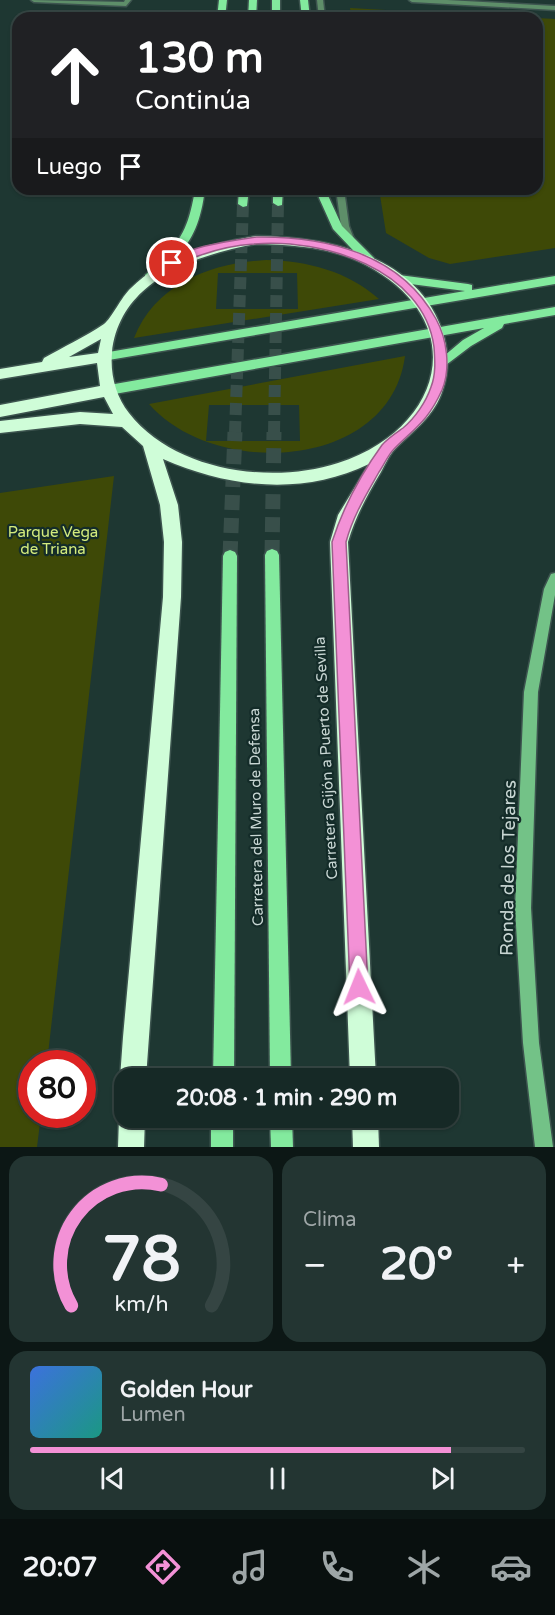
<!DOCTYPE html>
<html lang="es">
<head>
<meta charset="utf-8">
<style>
  :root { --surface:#162926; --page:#233532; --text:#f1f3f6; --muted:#9ea6a7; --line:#354543; --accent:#f391d6 }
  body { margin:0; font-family:"Varela Round",sans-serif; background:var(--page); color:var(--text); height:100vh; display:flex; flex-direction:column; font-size:22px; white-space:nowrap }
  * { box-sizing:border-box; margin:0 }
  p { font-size:20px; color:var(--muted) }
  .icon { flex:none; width:33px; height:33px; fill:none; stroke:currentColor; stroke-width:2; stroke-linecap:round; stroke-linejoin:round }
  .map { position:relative; height:1147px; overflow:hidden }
  .panel { display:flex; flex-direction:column; gap:9px; padding:9px; background:#0c1715; flex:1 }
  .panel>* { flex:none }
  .guide { position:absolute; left:12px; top:12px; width:531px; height:183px; border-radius:18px; box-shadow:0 2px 4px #0004,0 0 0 2px var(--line); background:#202124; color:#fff; overflow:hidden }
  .speed { position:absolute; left:18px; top:1050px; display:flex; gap:12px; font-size:30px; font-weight:700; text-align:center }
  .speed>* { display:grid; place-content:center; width:78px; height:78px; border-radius:50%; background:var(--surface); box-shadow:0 2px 4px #0004,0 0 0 2px var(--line); line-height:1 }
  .speed .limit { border:9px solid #d22; background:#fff; color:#111 }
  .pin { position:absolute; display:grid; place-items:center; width:51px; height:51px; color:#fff; margin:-26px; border:3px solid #fff; border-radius:50%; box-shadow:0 2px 6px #0007 }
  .me { position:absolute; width:66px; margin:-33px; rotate:358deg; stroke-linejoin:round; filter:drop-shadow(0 0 4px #0008) }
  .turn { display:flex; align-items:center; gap:21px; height:126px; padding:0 24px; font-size:27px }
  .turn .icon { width:78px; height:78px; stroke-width:2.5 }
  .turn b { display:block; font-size:42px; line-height:51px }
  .then { display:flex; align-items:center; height:57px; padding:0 24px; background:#0003; gap:12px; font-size:22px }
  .big { font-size:45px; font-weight:800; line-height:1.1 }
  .panel .tile { flex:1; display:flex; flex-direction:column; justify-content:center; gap:9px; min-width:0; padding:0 21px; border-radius:18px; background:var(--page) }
  .panel .dial { align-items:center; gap:0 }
  .dial svg { height:156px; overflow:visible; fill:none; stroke:var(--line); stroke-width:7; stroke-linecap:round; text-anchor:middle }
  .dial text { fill:var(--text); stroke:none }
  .song { display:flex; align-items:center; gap:18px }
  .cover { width:72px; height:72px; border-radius:9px; background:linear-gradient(135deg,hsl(220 70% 55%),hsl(170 70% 35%)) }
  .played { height:6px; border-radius:3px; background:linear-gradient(90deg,var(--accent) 85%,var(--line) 85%) }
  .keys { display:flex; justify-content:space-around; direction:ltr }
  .heat { display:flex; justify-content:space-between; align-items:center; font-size:33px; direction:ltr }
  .panel .tiles { flex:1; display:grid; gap:9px; grid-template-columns:1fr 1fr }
  .tile:last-child { grid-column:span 2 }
  .trip { position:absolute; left:114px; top:1068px; width:345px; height:60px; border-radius:18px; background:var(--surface); box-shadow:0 2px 4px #0004,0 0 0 2px var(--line); font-weight:800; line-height:60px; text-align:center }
  .menu { display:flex; height:96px; justify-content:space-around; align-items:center; background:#09100f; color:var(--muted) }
  .menu .icon { width:42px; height:42px }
  .menu .selected { color:var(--accent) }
  .menu b { font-size:27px; color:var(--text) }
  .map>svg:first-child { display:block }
  .green { fill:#3e4907; fill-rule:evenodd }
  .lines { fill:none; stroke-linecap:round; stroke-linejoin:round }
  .primary-tunnel-far1 { stroke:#384f4a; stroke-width:12; stroke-dasharray:12 6; stroke-linecap:butt }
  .primary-tunnel { stroke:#384f4a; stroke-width:15; stroke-dasharray:15 8; stroke-linecap:butt }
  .lane-casing { stroke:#3d544f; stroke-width:3 }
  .street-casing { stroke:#3d544f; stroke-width:3 }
  .secondary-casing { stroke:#3d544f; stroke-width:3 }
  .primary-casing { stroke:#3d544f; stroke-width:3 }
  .highway-casing { stroke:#3d544f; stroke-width:3 }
  .lane { fill:#5e8e69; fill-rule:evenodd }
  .street { fill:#5e8e69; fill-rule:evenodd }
  .secondary { fill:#73c287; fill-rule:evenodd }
  .primary { fill:#83ea9e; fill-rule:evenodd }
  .highway { fill:#cffdd8; fill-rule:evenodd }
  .route { fill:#f391d6; stroke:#9e5e8b; stroke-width:1.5 }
  .labels { text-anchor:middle; stroke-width:4.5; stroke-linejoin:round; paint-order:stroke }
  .park-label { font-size:15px; fill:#d4ec7d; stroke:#142c29 }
  .street-label { font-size:15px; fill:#c8d6d3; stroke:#142c29 }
  .near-street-label { font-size:18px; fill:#c8d6d3; stroke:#142c29 }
</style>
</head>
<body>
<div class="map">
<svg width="555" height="1147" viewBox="0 0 555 1147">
  <rect width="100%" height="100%" fill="#1e3732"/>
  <g class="green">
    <polygon points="350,8 530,18 352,18"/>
    <polygon points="537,18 555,19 555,248 450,264 429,258 386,233 379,189 537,189"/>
    <path d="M266,260C308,261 347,271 379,299L134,338C156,283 211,263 266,260ZM218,273H297L298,309H216Z"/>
    <path d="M405,356C390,471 214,479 149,404ZM209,405H299L300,441H206Z"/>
    <polygon points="114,476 47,1063 32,1064 32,1114 41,1115 37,1147 0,1147 0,493"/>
  </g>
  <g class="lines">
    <g class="primary-tunnel-far1">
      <polyline points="235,433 243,204"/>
      <polyline points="274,433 278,203"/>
    </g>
    <g class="primary-tunnel">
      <polyline points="272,555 274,432"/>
      <polyline points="230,556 235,432"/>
    </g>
    <defs>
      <polygon id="lane" points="31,0 124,2 125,0 131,0 126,6 34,2"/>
      <g id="street">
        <polygon points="317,0 323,0 325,18 319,18"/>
        <polygon points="409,0 447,0 555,6 555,10 412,2"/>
        <polygon points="336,189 344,189 349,226 356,244 355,246 349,246 341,226"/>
      </g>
      <polygon id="secondary" points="555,573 555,595 538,692 531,908 539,1043 553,1147 535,1147 523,1043 515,908 524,692 544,589 551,574"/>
      <g id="primary">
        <polygon points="219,0 227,0 225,18 217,18"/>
        <polygon points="249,0 257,0 256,18 248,18"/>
        <rect x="272" y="0" width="8" height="18"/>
        <polygon points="300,0 308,0 310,18 302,18"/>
        <path d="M195,189H205C199,236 186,249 153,281H145V275C178,245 188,234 195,189Z"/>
        <polygon points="239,189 249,189 247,206 243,207 238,204"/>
        <polygon points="273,189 283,189 282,205 278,206 273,203"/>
        <polygon points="315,189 325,189 342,226 374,258 374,264 366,264 333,229"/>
        <polygon points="399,275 468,284 472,285 472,290 555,276 555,284 103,361 97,357 103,353 465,291 395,282 395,276"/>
        <polygon points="555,307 555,315 504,324 502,328 471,346 442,368 438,367 436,364 438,361 463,340 484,328 109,395 103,390 109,385"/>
        <polygon points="272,549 277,551 279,555 291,1078 270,1078 265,555 267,551"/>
        <polygon points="230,550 235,552 237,556 234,1078 213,1078 223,556 225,552"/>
        <rect x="211" y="1118" width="22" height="29"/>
        <polygon points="270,1118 292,1118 293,1147 271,1147"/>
      </g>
      <g id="highway">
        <path d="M256,236C325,237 413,253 441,327C448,347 450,368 443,389C435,416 414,430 395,449C389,455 385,465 381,472C367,496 356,515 348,542L376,1078H350L330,542L338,515L369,464C303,496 229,488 163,459L178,505L182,542L181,597L146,1078H124V1087L120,1078L123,1037L163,597L164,542L160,505L143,446L122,427L80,424L0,433V421L80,412L113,414L104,397L0,417V405L100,386L97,363L0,379V369L42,362L44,358C63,347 85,337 104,324C112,318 121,297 131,288C164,255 211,244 256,236ZM256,244C294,245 333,247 366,265C473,322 443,429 338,463C271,485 174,471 129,413C116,397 110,374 112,353C119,281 195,255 256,244ZM101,339L98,353L69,357Z"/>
        <polygon points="124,1108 124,1118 145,1118 144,1147 118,1147 119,1118"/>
        <polygon points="352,1118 378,1118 379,1147 353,1147"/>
      </g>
    </defs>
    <use href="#lane" class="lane-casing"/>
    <use href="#street" class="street-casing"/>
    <use href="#secondary" class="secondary-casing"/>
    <use href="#primary" class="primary-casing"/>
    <use href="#highway" class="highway-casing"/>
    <use href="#lane" class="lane"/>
    <use href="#street" class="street"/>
    <use href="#secondary" class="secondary"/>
    <use href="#primary" class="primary"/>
    <use href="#highway" class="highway"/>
  </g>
  <path class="route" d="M256,237C325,236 400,253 436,319C447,339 451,368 442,390C428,421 416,427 394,449C388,455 384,465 379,472C366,495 353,516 346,542L368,987L365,993L359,996L353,993L350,987L332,542C343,508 361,474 382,445C388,438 396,433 403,428C415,418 426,402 431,387C436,374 435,361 434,347C424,269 322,238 254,244C237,245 218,249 201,255C191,258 182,264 172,267L167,263C186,246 230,241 256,237Z"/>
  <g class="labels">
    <g class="park-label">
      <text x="53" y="537">Parque Vega<tspan x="53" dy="17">de Triana</tspan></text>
    </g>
    <g class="street-label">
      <text transform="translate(326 758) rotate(-93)" y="5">Carretera Gijón a Puerto de Sevilla</text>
      <text transform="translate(256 817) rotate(-91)" y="5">Carretera del Muro de Defensa</text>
    </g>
    <g class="near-street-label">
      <text transform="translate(508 868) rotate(-89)" y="6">Ronda de los Tejares</text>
    </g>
  </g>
</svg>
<div class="speed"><div class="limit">80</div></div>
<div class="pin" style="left:172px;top:263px;background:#d93025"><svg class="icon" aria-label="arrive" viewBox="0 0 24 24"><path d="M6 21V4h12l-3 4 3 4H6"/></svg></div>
<svg class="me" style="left:359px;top:987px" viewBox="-20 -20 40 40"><path d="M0-17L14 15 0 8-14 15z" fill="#f391d6" stroke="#fff" stroke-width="4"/></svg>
<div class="trip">20:08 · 1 min · 290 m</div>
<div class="guide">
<div class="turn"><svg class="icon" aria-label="ahead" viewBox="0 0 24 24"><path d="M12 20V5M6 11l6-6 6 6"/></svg><div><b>130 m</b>Continúa</div></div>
<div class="then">Luego<svg class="icon" aria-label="arrive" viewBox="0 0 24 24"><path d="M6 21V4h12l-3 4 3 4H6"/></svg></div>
</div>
</div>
<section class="panel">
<div class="tiles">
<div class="tile dial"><svg viewBox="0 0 100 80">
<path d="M14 69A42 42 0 1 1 86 69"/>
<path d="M14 69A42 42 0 0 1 60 7" stroke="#f391d6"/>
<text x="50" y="56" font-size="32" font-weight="700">78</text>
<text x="50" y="72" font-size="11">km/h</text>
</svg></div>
<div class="tile"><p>Clima</p>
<div class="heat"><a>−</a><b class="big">20°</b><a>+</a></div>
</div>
<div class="tile">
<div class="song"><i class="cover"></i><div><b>Golden Hour</b><p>Lumen</p></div></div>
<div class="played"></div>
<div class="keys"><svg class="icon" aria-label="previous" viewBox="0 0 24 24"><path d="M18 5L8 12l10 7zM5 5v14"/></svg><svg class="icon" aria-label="pause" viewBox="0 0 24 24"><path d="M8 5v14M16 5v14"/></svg><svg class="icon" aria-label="next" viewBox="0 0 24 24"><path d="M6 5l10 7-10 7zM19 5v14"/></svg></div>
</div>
</div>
</section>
<nav class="menu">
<b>20:07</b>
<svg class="icon selected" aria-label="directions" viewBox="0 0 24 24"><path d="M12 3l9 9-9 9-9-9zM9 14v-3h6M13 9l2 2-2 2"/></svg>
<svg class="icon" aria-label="music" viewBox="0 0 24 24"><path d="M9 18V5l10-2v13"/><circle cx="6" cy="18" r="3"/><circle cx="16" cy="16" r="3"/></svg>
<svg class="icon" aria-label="phone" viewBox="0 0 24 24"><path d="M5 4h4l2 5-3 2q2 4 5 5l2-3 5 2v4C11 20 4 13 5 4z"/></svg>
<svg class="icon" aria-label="climate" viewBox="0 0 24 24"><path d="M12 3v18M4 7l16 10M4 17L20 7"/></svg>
<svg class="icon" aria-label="car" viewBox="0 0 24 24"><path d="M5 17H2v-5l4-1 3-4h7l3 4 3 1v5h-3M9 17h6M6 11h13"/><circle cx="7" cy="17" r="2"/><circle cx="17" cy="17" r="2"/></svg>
</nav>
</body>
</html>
